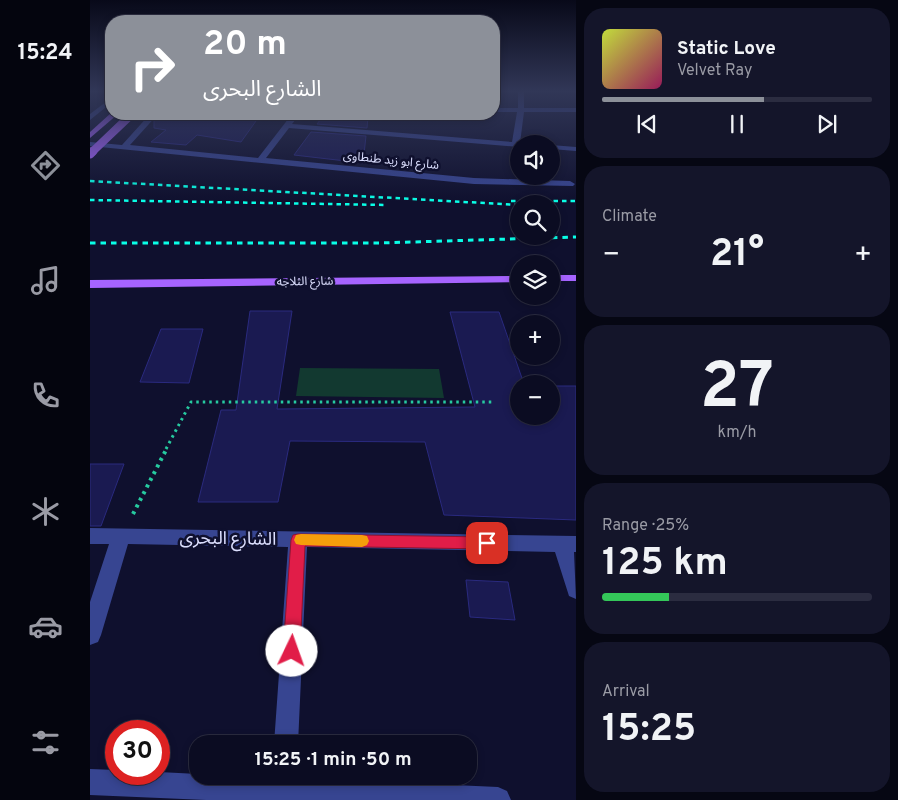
<!DOCTYPE html>
<html lang="en">
<head>
<meta charset="utf-8">
<style>
  :root { --surface:#0b0c22; --page:#14152a; --text:#f1f3f6; --muted:#9a9ba5; --line:#2b2c40; --accent:#8c9099 }
  body { margin:0; font-family:Overpass,"Noto Sans Arabic",sans-serif; background:var(--page); color:var(--text); height:100vh; display:flex; flex-direction:column; font-size:19px; white-space:nowrap }
  * { box-sizing:border-box; margin:0 }
  p { font-size:16px; color:var(--muted) }
  .icon { flex:none; width:28px; height:28px; fill:none; stroke:currentColor; stroke-width:2; stroke-linecap:round; stroke-linejoin:round }
  .map { position:relative; flex:1; overflow:hidden }
  .panel { display:flex; flex-direction:column; gap:8px; padding:8px; background:#060713; width:322px }
  .panel>* { flex:none }
  .guide { position:absolute; left:15px; top:15px; width:395px; height:105px; border-radius:20px; box-shadow:0 2px 8px #0003,0 0 0 1px var(--line); background:#8c9099; color:#fff; overflow:hidden }
  .controls { position:absolute; left:420px; top:135px; display:grid; gap:10px }
  .controls a { display:grid; place-items:center; width:50px; height:50px; border-radius:50%; background:var(--surface); box-shadow:0 2px 8px #0003,0 0 0 1px var(--line); font-size:25px }
  .speed { position:absolute; left:15px; top:720px; display:flex; gap:10px; font-size:25px; font-weight:700; text-align:center }
  .speed>* { display:grid; place-content:center; width:65px; height:65px; border-radius:50%; background:var(--surface); box-shadow:0 2px 8px #0003,0 0 0 1px var(--line); line-height:1 }
  .speed .limit { border:8px solid #d22; background:#fff; color:#111 }
  .pin { position:absolute; display:grid; place-items:center; width:42px; height:42px; color:#fff; margin:-21px; border-radius:10px; box-shadow:0 2px 8px #0006 }
  .me { position:absolute; width:55px; margin:-28px; rotate:3deg; stroke-linejoin:round; filter:drop-shadow(0 0 4px #0008) }
  .turn { display:flex; align-items:center; gap:18px; height:105px; padding:0 15px; font-size:22px }
  .turn .icon { width:65px; height:65px; stroke-width:2.5 }
  .turn b { display:block; font-size:35px; line-height:42px }
  .big { font-size:38px; font-weight:700; line-height:1.1 }
  .panel .widget { flex:1; display:flex; flex-direction:column; justify-content:center; gap:8px; min-width:0; padding:0 18px; border-radius:20px; background:var(--page) }
  .panel .dial { align-items:center; gap:0 }
  .dial b { font-size:65px; line-height:1 }
  .song { display:flex; align-items:center; gap:15px }
  .cover { width:60px; height:60px; border-radius:8px; background:linear-gradient(135deg,hsl(70 70% 55%),hsl(330 70% 35%)) }
  .played { height:5px; border-radius:2px; background:linear-gradient(90deg,var(--accent) 60%,var(--line) 60%) }
  .keys { display:flex; justify-content:space-around; direction:ltr }
  .heat { display:flex; justify-content:space-between; align-items:center; font-size:28px; direction:ltr }
  .charge { height:8px; border-radius:4px; background:linear-gradient(90deg,#34c759 25%,var(--line) 0) }
  .trip { position:absolute; left:99px; top:735px; width:288px; height:50px; border-radius:20px; background:var(--surface); box-shadow:0 2px 8px #0003,0 0 0 1px var(--line); font-weight:700; line-height:50px; text-align:center }
  main { display:flex; flex:1; min-height:0 }
  .menu { display:flex; flex-direction:column; width:90px; justify-content:space-around; align-items:center; background:#04050e; color:var(--muted) }
  .menu .icon { width:35px; height:35px }
  .menu .selected { color:var(--accent) }
  .menu b { font-size:22px; color:var(--text) }
  .map>svg:first-child { display:block }
  .green { fill:#123930 }
  .building { fill:#1a1a51; stroke:#2a2a7f }
  .lines { fill:none; stroke-linecap:round; stroke-linejoin:round }
  .path-far1 { stroke:#26caa0; stroke-width:3; stroke-dasharray:2.5 4; stroke-linecap:butt }
  .path { stroke:#26caa0; stroke-width:4; stroke-dasharray:3 4.5; stroke-linecap:butt }
  .minor { fill:#374591; fill-rule:evenodd }
  .major { fill:#a664ff; fill-rule:evenodd }
  .rail-far1 { stroke:#09ffe7; stroke-width:2.5; stroke-dasharray:4.5 4; stroke-linecap:butt }
  .rail { stroke:#09ffe7; stroke-width:3; stroke-dasharray:5.5 5; stroke-linecap:butt }
  .major-bridge-far1 { stroke:#a664ff; stroke-width:8 }
  .major-bridge { stroke:#a664ff; stroke-width:9 }
  .route { fill:#e11d48; stroke:#92132f }
  .slow { fill:#f59e0b }
  .labels { text-anchor:middle; stroke-width:5; stroke-linejoin:round; paint-order:stroke }
  .far-street-label { font-size:12px; fill:#dde0ff; stroke:#0f102e }
  .near-street-label { font-size:18px; fill:#dde0ff; stroke:#0f102e }
</style>
</head>
<body>
<main>
<nav class="menu">
<b>15:24</b>
<svg class="icon selected" aria-label="directions" viewBox="0 0 24 24"><path d="M12 3l9 9-9 9-9-9zM9 14v-3h6M13 9l2 2-2 2"/></svg>
<svg class="icon" aria-label="music" viewBox="0 0 24 24"><path d="M9 18V5l10-2v13"/><circle cx="6" cy="18" r="3"/><circle cx="16" cy="16" r="3"/></svg>
<svg class="icon" aria-label="phone" viewBox="0 0 24 24"><path d="M5 4h4l2 5-3 2q2 4 5 5l2-3 5 2v4C11 20 4 13 5 4z"/></svg>
<svg class="icon" aria-label="climate" viewBox="0 0 24 24"><path d="M12 3v18M4 7l16 10M4 17L20 7"/></svg>
<svg class="icon" aria-label="car" viewBox="0 0 24 24"><path d="M5 17H2v-5l4-1 3-4h7l3 4 3 1v5h-3M9 17h6M6 11h13"/><circle cx="7" cy="17" r="2"/><circle cx="17" cy="17" r="2"/></svg>
<svg class="icon" aria-label="filters" viewBox="0 0 24 24"><path d="M4 7h16M4 17h16"/><circle cx="9" cy="7" r="2"/><circle cx="15" cy="17" r="2"/></svg>
</nav>
<div class="map">
<svg width="486" height="800" viewBox="0 0 486 800">
  <rect width="100%" height="100%" fill="#0f102e"/>
  <polygon class="green" points="210,368 349,369 354,398 206,396"/>
  <g class="building">
    <polygon points="70,114 171,114 151,142 107,135 96,145 61,142 76,130 64,128 64,121"/>
    <polygon points="234,115 278,117 277,128 227,124"/>
    <polygon points="221,132 276,136 273,163 204,155"/>
    <polygon points="160,311 202,311 187,409 385,407 360,312 409,312 434,384 429,384 429,416 461,416 461,386 486,386 486,520 354,515 335,442 200,441 188,502 108,502 131,410 146,410"/>
    <polygon points="71,329 113,329 99,383 50,382"/>
    <polygon points="0,464 34,464 11,526 0,526"/>
    <polygon points="376,580 418,582 425,620 380,617"/>
  </g>
  <g class="lines">
    <polyline class="path-far1" points="76,449 101,402 405,402"/>
    <polyline class="path" points="43,514 77,448"/>
    <g class="minor">
      <polygon points="428,90 434,90 434,108 486,108 486,112 434,112 430,143 432,144 429,144 429,147 199,128 176,158 384,178 480,181 485,184 483,186 384,184 0,146 0,142 32,145 60,114 68,114 40,145 168,158 202,114 210,114 202,124 422,142 427,112 404,112 404,108 428,108"/>
      <polygon points="21,98 21,103 0,120 0,114"/>
      <polygon points="461,145 486,147 486,151 461,149"/>
      <polygon points="0,528 486,536 486,552 484,552 486,599 479,596 465,552 217,547 208,744 184,744 198,547 38,544 11,635 8,642 0,645 0,602 19,544 0,544"/>
      <polygon points="0,769 26,770 26,774 69,774 69,772 108,774 108,776 162,776 408,787 417,791 421,800 116,800 0,795"/>
    </g>
    <g class="major">
      <polygon points="21,113 28,114 0,138 0,132"/>
      <rect x="461" y="275" width="25" height="6"/>
      <polygon points="429,276 429,282 0,288 0,280"/>
    </g>
    <g class="rail-far1">
      <polyline points="0,181 429,205"/>
      <polyline points="0,200 297,205"/>
      <polyline points="421,201 486,201"/>
    </g>
    <polyline class="rail" points="0,243 289,243 486,237"/>
    <polyline class="major-bridge-far1" points="2,152 42,114"/>
    <polyline class="major-bridge" points="0,154 3,151"/>
  </g>
  <linearGradient id="sky" x2="0" y2="1"><stop stop-color="#080919"/><stop offset="0.45" stop-color="#313757"/><stop offset="1" stop-color="#313757" stop-opacity="0"/></linearGradient>
  <rect width="486" height="202" fill="url(#sky)"/>
  <polygon class="route" points="208,534 397,537 402,538 404,543 402,547 397,549 215,546 210,651 208,657 202,659 196,657 193,651 201,540 203,535"/>
  <polygon class="slow" points="211,534 272,535 277,536 279,541 277,545 272,547 211,545 206,544 204,540 206,535"/>
  <g class="labels">
    <g class="far-street-label">
      <text transform="translate(301 160) rotate(6)" y="4">شارع ابو زيد طنطاوى</text>
      <text transform="translate(215 281) rotate(-1)" y="4">شارع الثلاجه</text>
    </g>
    <g class="near-street-label">
      <text transform="translate(138 538) rotate(1)" y="6">الشارع البحرى</text>
    </g>
  </g>
</svg>
<div class="controls">
<a><svg class="icon" aria-label="sound" viewBox="0 0 24 24"><path d="M4 9h4l5-4v14l-5-4H4zM17 9q2 3 0 6"/></svg></a>
<a><svg class="icon" aria-label="search" viewBox="0 0 24 24"><circle cx="10" cy="10" r="6"/><path d="M15 15l6 6"/></svg></a>
<a><svg class="icon" aria-label="layers" viewBox="0 0 24 24"><path d="M12 4l9 5-9 5-9-5zM3 14l9 5 9-5"/></svg></a>
<a>+</a>
<a>−</a>
</div>
<div class="speed"><div class="limit">30</div></div>
<div class="pin" style="left:397px;top:543px;background:#d93025"><svg class="icon" aria-label="arrive" viewBox="0 0 24 24"><path d="M6 21V4h12l-3 4 3 4H6"/></svg></div>
<svg class="me" style="left:202px;top:651px" viewBox="-20 -20 40 40"><circle r="19" fill="#fff"/><path d="M0-13L10 11 0 6-10 11z" fill="#e11d48"/></svg>
<div class="trip">15:25 · 1 min · 50 m</div>
<div class="guide">
<div class="turn"><svg class="icon" aria-label="right" viewBox="0 0 24 24"><path d="M7 20v-9h11M14 6l5 5-5 5"/></svg><div><b>20 m</b>الشارع البحرى</div></div>
</div>
</div>
<section class="panel">
<div class="widget">
<div class="song"><i class="cover"></i><div><b>Static Love</b><p>Velvet Ray</p></div></div>
<div class="played"></div>
<div class="keys"><svg class="icon" aria-label="previous" viewBox="0 0 24 24"><path d="M18 5L8 12l10 7zM5 5v14"/></svg><svg class="icon" aria-label="pause" viewBox="0 0 24 24"><path d="M8 5v14M16 5v14"/></svg><svg class="icon" aria-label="next" viewBox="0 0 24 24"><path d="M6 5l10 7-10 7zM19 5v14"/></svg></div>
</div>
<div class="widget"><p>Climate</p>
<div class="heat"><a>−</a><b class="big">21°</b><a>+</a></div>
</div>
<div class="widget dial"><b>27</b><p>km/h</p></div>
<div class="widget"><p>Range · 25%</p><b class="big">125 km</b><div class="charge"></div></div>
<div class="widget"><p>Arrival</p><b class="big">15:25</b></div>
</section>
</main>
</body>
</html>
